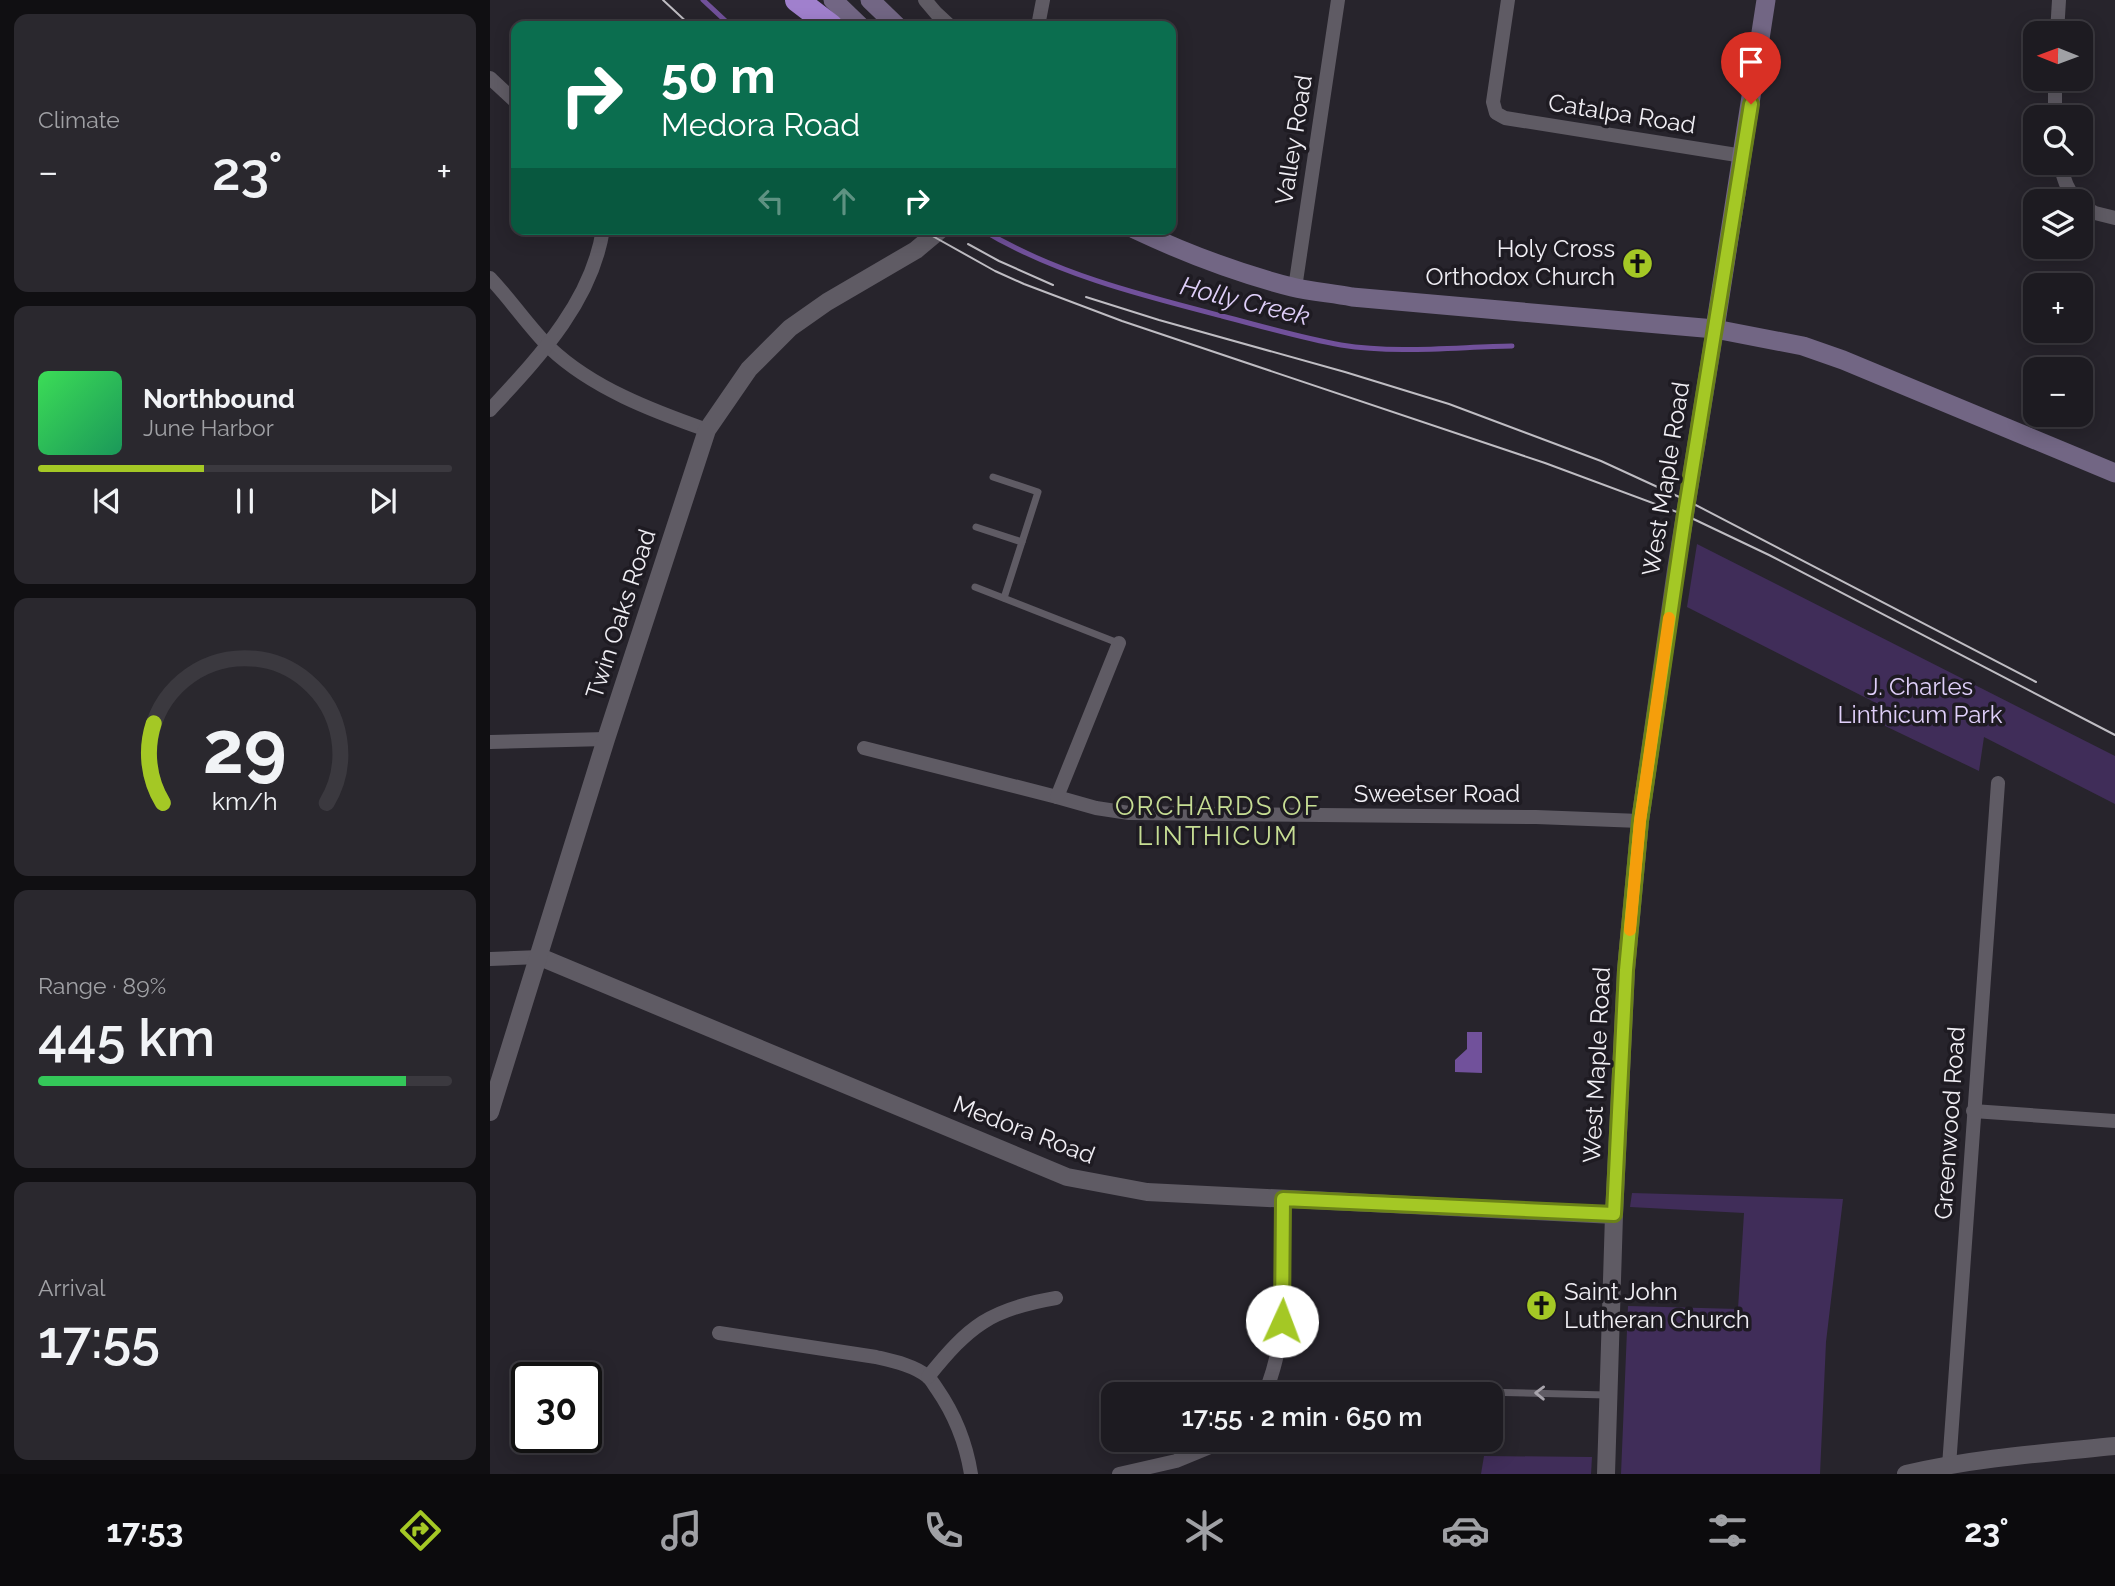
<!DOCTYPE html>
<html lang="en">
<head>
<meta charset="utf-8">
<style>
  :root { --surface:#1d1b21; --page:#2a282e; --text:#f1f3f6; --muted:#a0a1a5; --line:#3b393f; --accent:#a4c825 }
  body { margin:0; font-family:Raleway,sans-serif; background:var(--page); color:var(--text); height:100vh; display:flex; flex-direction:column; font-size:26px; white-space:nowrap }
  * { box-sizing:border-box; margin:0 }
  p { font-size:23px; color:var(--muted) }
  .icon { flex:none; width:38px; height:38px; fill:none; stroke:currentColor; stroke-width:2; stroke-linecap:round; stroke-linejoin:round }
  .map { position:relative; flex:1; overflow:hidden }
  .sheet { display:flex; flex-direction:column; gap:14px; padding:14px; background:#100f12; width:490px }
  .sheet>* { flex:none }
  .hud { position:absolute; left:21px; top:21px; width:665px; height:214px; border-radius:14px; box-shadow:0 4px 18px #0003,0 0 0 2px var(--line); background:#0b6e4f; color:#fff; overflow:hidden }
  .needle { width:46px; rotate:271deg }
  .buttons { position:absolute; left:1533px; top:21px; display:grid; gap:14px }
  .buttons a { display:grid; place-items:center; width:70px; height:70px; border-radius:14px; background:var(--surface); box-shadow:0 4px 18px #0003,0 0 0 2px var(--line); font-size:35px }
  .speed { position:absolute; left:21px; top:1362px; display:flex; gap:14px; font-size:35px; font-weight:700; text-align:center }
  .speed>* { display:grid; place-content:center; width:91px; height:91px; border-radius:50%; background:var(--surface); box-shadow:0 4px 18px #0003,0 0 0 2px var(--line); line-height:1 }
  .speed .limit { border:4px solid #111; border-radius:10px; background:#fff; color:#111 }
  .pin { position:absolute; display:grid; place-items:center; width:60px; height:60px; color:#fff; margin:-72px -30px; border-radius:50% 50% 50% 0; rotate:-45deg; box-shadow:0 0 7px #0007 }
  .pin .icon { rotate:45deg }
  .me { position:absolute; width:77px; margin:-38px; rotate:2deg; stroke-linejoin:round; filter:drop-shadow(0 0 5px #0008) }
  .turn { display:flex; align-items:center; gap:24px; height:147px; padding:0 35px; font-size:32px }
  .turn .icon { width:91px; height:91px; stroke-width:2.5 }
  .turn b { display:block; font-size:49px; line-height:60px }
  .lanes { display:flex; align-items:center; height:66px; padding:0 35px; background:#0003; justify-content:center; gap:35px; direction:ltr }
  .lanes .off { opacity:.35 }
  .big { font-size:52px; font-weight:600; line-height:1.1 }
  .sheet .widget { flex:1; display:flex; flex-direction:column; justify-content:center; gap:10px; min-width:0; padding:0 24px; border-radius:14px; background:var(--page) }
  .sheet .dial { align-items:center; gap:0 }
  .dial svg { height:182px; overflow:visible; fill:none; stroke:var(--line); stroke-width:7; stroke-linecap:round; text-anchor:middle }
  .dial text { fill:var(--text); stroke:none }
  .song { display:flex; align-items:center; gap:21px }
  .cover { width:84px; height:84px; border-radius:10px; background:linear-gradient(135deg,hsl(130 70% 55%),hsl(150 70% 35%)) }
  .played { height:7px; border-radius:4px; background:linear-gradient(90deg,var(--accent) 40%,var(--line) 40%) }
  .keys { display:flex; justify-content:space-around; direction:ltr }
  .heat { display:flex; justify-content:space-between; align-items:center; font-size:38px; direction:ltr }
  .charge { height:10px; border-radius:5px; background:linear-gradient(90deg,#34c759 89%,var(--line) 0) }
  .trip { position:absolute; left:611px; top:1382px; width:402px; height:70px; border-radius:14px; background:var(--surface); box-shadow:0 4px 18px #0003,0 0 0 2px var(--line); font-weight:600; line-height:70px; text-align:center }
  .menu { display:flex; height:112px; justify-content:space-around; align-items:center; background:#0c0b0d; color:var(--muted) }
  .menu .icon { width:49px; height:49px }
  .menu .on { color:var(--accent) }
  .menu b { font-size:32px; color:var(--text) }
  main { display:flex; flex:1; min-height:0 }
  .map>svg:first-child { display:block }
  .green { fill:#402d59 }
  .water { fill:#71519b }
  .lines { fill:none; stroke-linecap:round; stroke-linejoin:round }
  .stream { stroke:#71519b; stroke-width:5 }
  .service { stroke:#5f5b64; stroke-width:7 }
  .minor { stroke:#5f5b64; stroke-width:14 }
  .tertiary { stroke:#5f5b64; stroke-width:18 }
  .secondary { stroke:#726684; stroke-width:19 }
  .motorway { stroke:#a080cd; stroke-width:24 }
  .tram { stroke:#bfbdc3; stroke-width:2 }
  .oneway { stroke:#a8a4ac }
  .route-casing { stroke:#6b8218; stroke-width:18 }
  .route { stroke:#a4c825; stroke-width:12 }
  .slow { stroke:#f59e0b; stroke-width:12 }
  .labels { text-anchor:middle; stroke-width:7; stroke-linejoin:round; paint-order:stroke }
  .street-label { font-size:24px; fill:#f0eef4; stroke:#1e1b22 }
  .poi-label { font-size:24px; fill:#f0eef4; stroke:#1e1b22; text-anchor:end }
  .park-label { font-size:24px; fill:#e0d0fa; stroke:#1e1b22 }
  .water-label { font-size:26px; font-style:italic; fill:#dfcff9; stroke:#1e1b22 }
  .neighbourhood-label { font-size:26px; letter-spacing:2px; fill:#c7de94; stroke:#1e1b22 }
</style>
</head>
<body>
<main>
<section class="sheet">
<div class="widget"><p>Climate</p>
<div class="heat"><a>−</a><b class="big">23°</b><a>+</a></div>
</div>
<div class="widget">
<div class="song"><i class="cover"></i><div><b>Northbound</b><p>June Harbor</p></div></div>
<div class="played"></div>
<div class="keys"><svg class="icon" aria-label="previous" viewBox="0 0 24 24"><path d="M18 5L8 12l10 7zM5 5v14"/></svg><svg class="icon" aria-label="pause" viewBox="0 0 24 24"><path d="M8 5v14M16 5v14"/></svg><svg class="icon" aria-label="next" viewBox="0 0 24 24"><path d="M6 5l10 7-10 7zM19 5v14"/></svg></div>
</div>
<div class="widget dial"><svg viewBox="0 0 100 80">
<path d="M14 69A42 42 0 1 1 86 69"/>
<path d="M14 69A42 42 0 0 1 10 34" stroke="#a4c825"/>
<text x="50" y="56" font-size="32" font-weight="700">29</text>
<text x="50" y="72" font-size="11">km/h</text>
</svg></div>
<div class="widget"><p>Range · 89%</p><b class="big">445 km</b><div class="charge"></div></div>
<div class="widget"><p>Arrival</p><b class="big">17:55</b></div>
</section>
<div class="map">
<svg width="1625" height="1474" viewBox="0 0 1625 1474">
  <rect width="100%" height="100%" fill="#27242c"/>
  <g class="green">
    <polygon points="1207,544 1625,756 1625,804 1494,737 1489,771 1389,723 1390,705 1197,607"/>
    <polygon points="1142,1193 1353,1199 1336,1342 1330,1474 1131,1474 1138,1306 1248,1309 1254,1213 1140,1207"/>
    <polygon points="994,1456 1102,1457 1101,1474 991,1474"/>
  </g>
  <polygon class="water" points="977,1032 992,1032 992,1073 965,1072 965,1060 977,1049"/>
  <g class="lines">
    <g class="stream">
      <polyline points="213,0 241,26"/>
      <path d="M491,229C563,273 650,295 732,316C771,326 811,338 851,345C907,354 966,347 1022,346"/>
    </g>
    <g class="service">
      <polyline points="503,477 548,492 514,598"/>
      <polyline points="486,527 532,542"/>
      <polyline points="485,587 628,643"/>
      <polyline points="948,1391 1117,1395"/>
    </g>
    <g class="minor">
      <polyline points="435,0 446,13 460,26"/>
      <polyline points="1018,0 1003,102 1006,113 1015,118 1253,156"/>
      <polyline points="548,26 553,0"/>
      <polyline points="1567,33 1569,0"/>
      <polyline points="0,78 26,102"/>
      <polyline points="1565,79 1565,117"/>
      <path d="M1570,163C1573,178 1577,190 1587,201"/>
      <polyline points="1591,205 1605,213 1625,218"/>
      <path d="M0,278C21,300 38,326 60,348C102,388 163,411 217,430"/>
      <polyline points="805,288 848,0"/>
      <path d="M0,410C48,358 102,302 113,229"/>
      <polyline points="0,742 116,739"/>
      <polyline points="374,748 567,797 606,808 639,813 1046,817 1150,821"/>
      <polyline points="567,797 629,643"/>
      <polyline points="0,959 50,957"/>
      <polyline points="1483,1111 1625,1121"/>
      <path d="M229,1333L386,1357C403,1361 423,1365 437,1376C441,1379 444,1385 447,1389C465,1415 476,1443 481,1474"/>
      <path d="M438,1377C479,1326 500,1309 566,1298"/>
      <path d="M774,1395C801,1334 793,1265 793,1199"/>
      <polyline points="1459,1466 1508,783"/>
      <polyline points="629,1474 686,1461 737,1440"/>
    </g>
    <g class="tertiary">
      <polyline points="50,957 577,1177 657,1192 1124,1215"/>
      <polyline points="0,1112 116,739 217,430 259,369 300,328 337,302 426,250 451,229"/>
      <polyline points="1116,1474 1124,1215 1136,970 1150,821 1186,570 1225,329"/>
      <path d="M1416,1474C1484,1458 1555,1453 1625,1446"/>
    </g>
    <g class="secondary">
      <polyline points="343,0 370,26"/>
      <polyline points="380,0 407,26"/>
      <path d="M644,229C695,253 747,273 802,287C822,292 842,293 862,297L1225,329L1313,346L1353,360L1625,473"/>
      <polyline points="1225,329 1276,0"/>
    </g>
    <polyline class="motorway" points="307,0 341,26"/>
    <g class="tram">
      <polyline points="173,0 201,26"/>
      <polyline points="430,229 505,271 534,284 632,321 1055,463 1195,515 1279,555 1625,735"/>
      <polyline points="478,244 509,261 563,285"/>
      <polyline points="596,297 669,320 855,372 959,404 1111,461 1198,501 1546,682"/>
    </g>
  </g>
  <defs><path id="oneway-chevron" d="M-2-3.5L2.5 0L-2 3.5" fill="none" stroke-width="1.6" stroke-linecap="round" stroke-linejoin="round" transform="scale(1.75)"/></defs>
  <use class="oneway" href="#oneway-chevron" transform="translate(1050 1393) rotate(-179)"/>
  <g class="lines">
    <defs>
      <polyline id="route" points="792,1321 793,1199 1124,1214 1136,970 1150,821 1195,514 1261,104"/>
    </defs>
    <use href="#route" class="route-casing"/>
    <use href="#route" class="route"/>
    <polyline class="slow" points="1140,930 1150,821 1179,618"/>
  </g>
  <defs>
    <symbol id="church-disc" viewBox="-11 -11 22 22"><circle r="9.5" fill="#a4c825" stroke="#1e1b22"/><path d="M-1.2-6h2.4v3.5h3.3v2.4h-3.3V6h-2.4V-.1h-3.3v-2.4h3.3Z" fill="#111"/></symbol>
  </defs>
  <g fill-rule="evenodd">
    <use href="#church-disc" x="1130" y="246" width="35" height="35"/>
    <use href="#church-disc" x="1034" y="1288" width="35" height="35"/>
  </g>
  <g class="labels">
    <g class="street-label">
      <text transform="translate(1132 114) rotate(9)" y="8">Catalpa Road</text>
      <text transform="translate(804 140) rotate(-81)" y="8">Valley Road</text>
      <text transform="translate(1176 479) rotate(-81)" y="8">West Maple Road</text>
      <text transform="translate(131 614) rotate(-72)" y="8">Twin Oaks Road</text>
      <text x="947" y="802">Sweetser Road</text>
      <text transform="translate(1107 1065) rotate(-87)" y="8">West Maple Road</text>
      <text transform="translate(1460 1123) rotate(-86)" y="8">Greenwood Road</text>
      <text transform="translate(534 1130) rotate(21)" y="8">Medora Road</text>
    </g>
    <g class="poi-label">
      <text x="1125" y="257">Holy Cross<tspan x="1125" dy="28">Orthodox Church</tspan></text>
      <text x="1074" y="1300" text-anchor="start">Saint John<tspan x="1074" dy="28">Lutheran Church</tspan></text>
    </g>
    <g class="park-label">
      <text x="1430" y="695">J. Charles<tspan x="1430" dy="28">Linthicum Park</tspan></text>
    </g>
    <g class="water-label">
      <text transform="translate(755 301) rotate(14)" y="9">Holly Creek</text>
    </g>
    <g class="neighbourhood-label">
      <text x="728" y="815">ORCHARDS OF<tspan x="728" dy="30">LINTHICUM</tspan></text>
    </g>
  </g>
</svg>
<div class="buttons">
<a><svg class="needle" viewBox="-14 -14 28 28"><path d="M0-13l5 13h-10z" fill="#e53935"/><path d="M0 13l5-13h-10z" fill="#a0a1a5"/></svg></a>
<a><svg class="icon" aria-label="search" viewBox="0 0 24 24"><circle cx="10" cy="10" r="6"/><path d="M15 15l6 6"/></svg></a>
<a><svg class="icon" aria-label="layers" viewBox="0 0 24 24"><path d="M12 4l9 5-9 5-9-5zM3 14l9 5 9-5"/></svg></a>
<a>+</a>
<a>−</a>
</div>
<div class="speed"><div class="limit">30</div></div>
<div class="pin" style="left:1261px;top:104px;background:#d93025"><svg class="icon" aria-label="arrive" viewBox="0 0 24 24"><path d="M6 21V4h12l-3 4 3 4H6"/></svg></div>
<svg class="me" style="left:792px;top:1321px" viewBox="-20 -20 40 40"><circle r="19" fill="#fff"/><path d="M0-13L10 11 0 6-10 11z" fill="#a4c825"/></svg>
<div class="trip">17:55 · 2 min · 650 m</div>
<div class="hud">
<div class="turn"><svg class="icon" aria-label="right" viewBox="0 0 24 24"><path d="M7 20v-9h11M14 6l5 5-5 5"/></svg><div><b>50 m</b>Medora Road</div></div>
<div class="lanes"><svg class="icon off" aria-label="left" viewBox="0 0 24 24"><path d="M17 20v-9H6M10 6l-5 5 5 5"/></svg><svg class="icon off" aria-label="ahead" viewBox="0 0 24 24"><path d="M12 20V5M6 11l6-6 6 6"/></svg><svg class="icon" aria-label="right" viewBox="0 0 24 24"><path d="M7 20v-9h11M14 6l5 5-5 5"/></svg></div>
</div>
</div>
</main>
<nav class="menu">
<b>17:53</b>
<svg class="icon on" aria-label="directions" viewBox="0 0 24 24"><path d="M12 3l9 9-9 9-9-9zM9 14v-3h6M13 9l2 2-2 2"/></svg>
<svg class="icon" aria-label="music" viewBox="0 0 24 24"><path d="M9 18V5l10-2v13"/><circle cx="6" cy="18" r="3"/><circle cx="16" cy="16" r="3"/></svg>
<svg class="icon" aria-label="phone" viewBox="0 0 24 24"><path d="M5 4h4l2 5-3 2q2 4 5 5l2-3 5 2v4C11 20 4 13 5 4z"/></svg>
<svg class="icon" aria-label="climate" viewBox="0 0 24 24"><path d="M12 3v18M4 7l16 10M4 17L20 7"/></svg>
<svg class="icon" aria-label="car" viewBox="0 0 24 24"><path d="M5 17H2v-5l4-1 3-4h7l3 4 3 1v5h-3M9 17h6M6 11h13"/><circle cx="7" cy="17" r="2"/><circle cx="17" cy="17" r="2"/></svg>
<svg class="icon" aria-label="filters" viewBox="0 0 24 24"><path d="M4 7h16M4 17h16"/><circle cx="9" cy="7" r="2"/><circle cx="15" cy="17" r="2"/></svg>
<b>23°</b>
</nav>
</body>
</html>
